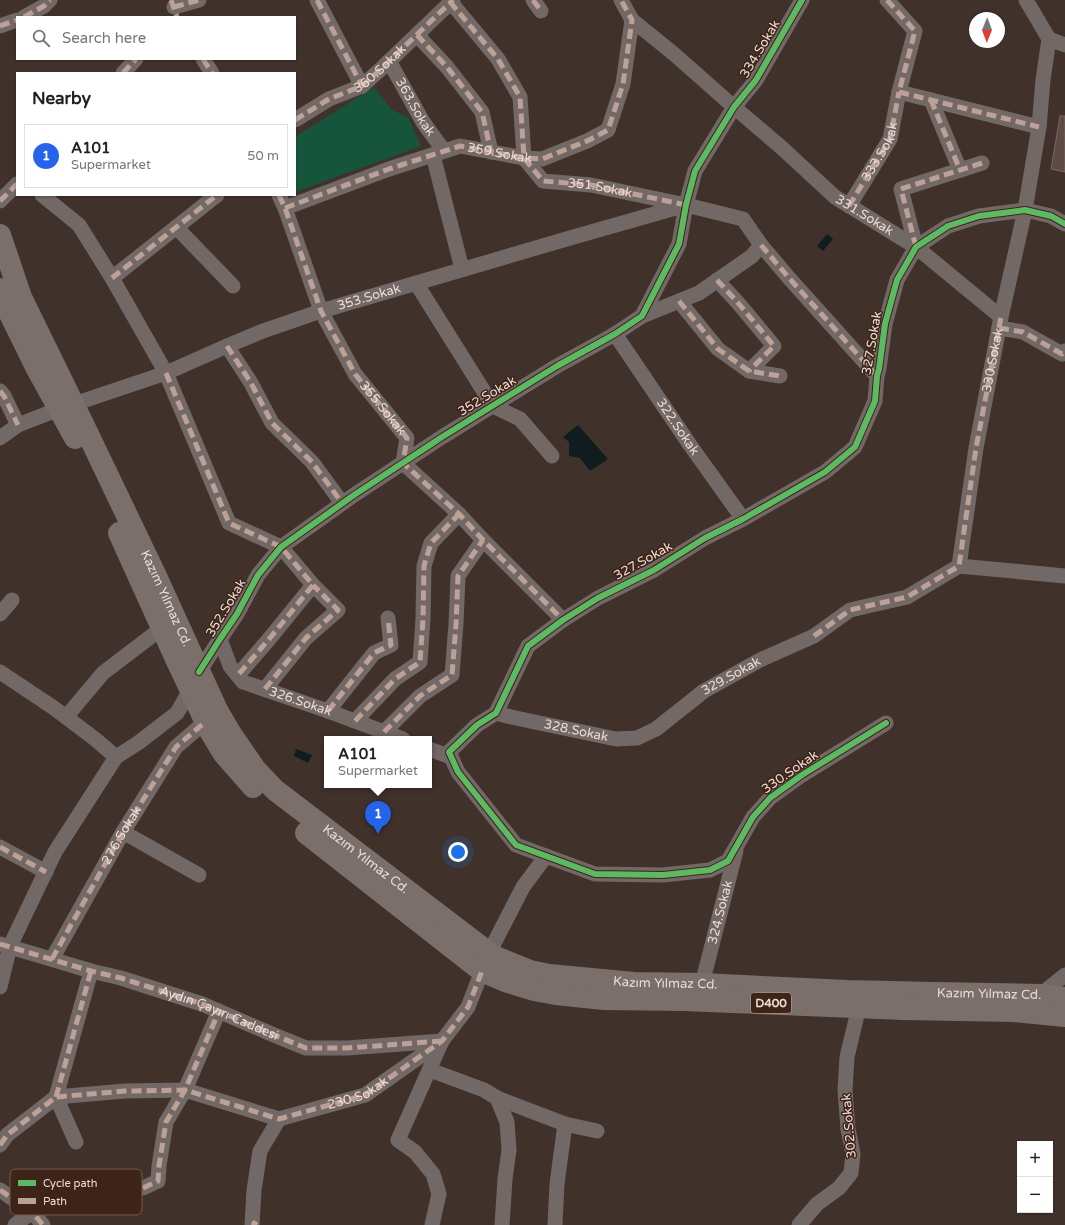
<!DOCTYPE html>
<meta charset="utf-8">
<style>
body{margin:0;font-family:"Varela Round",sans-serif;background:#f6f6f6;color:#222}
.controls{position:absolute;right:12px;bottom:12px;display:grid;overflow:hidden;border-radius:0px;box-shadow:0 1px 3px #0004}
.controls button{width:36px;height:36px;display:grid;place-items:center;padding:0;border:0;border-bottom:1px solid #e0e0e0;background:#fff;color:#222;font:20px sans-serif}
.compass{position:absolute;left:969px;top:12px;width:36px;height:36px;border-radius:50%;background:#fff;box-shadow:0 1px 3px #0004;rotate:181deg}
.you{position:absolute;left:458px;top:852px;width:14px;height:14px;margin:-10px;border:3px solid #fff;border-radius:50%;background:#1a73e8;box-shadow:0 0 0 6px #1a73e833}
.badge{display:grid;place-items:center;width:26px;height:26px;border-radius:50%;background:#2563eb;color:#fff;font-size:13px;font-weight:700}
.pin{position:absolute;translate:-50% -33px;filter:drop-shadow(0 1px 2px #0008)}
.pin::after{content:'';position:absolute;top:21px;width:14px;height:12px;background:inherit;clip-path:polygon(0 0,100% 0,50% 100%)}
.popup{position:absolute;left:324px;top:736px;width:108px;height:52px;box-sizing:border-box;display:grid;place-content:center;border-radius:0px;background:#fff;filter:drop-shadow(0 1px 3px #0005);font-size:13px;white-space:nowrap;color:#767676}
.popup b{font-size:15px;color:#222}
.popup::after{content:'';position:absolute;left:50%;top:100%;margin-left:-8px;border:8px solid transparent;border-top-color:#fff}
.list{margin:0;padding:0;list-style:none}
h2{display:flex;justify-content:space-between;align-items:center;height:52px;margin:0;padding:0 16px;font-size:17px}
h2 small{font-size:13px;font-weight:400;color:#767676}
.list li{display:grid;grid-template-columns:26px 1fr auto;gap:12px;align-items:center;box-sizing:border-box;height:64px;margin:0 8px 8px;padding:0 8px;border:1px solid #e0e0e0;border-radius:0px}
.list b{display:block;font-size:15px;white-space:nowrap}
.list p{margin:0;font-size:13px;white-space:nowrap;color:#767676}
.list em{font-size:13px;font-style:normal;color:#767676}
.icon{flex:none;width:22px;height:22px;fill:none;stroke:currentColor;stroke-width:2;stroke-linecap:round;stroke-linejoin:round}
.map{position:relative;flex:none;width:1065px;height:1225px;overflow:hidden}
.search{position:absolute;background:#fff;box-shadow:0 1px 3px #0004;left:16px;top:16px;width:280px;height:44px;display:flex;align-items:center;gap:10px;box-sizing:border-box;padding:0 14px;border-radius:0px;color:#767676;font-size:15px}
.panel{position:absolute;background:#fff;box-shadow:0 1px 3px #0004;left:16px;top:72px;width:280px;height:124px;border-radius:0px}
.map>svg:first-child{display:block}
.green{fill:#16553b}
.water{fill:#101d1e}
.building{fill:#5f4b44;stroke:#756863}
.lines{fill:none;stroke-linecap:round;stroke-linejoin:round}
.minor{stroke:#726967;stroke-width:15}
.highway{stroke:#7b6f6c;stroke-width:22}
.quiet{stroke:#bda197;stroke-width:5;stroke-dasharray:10 5;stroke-linecap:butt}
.cycleway-casing{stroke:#3e2418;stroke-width:8}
.cycleway{stroke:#5cba63;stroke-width:6}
.labels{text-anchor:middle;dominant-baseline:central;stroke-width:3;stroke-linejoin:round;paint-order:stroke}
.shield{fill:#3e2418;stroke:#b8a49b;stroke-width:1}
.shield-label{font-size:12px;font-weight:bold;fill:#eddbd3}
.street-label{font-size:13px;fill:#eddbd3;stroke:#3e2418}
.key{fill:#3e2418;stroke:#735b50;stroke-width:1}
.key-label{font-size:11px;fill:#eddbd3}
</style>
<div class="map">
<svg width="1065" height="1225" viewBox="0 0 1065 1225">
<rect width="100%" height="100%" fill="#40322b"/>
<polygon class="green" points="374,87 392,110 408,117 421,146 295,192 295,137"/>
<g class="water">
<polygon points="827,234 833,239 823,251 817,246"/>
<polygon points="578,425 608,459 590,471 580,458 569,456 569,442 563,437"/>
<polygon points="296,749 312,755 308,763 294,756"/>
</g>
<polygon class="building" points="1060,116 1065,116 1065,172 1051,169"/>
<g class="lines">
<g class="minor">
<polyline points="317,0 362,86"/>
<polyline points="449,0 498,59 520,97 524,158 543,181 591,185 686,205 743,219 761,245 752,256 699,293 642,316"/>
<polyline points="533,0 541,11"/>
<polyline points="887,0 915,31 899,92 1039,127"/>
<polyline points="174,7 199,0"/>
<polyline points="24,17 44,6 50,0"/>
<path id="s1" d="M632,20l42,34 60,53 48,41 53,49 81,50 85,70"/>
<polyline points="0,26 17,20"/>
<polyline points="417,35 447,67 482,112 491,152"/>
<polyline points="1049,39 1065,45"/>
<polyline points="203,59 212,73"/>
<path id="s2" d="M389,61l34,61 21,29"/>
<polyline points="123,73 136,59"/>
<polyline points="931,100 960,170"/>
<path id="s3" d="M295,120l34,-21 33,-13 20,-18 71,-68"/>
<polyline points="433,155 462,269"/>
<polyline points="42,195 79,225 112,278 166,373 229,523 281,547 313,585 270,638 238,675"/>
<polyline points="279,195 285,208 321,311 355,374 407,438 403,463 459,514 483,540 563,620"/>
<polyline points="0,201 17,184"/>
<path id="s4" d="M849,206l41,-67 9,-47"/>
<path id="s5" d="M285,208l104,-39 71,-23 64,12 18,1 45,-18 21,-11 15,-46 9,-64 -11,-20"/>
<polyline points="176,227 233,286"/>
<polyline points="761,245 789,278 877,376"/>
<polyline points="916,247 901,189 982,163"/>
<polyline points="112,278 217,195"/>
<polyline points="717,280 739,304 774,346 749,371"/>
<polyline points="416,283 493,406 520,419 552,456"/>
<polyline points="679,301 718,349 749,371 780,376"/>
<polyline points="999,328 1023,332 1062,354 1065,351"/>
<path id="s6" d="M615,334l75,111 53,74"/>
<polyline points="227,346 251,383 272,423 312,462 342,503"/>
<polyline points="0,391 4,396 18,425"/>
<path id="s7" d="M0,438l18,-13 41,-16 107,-36 61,-27 36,-15 58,-20 249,-73 116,-33"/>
<polyline points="959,566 1065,576"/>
<polyline points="0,614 12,600"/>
<path id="s8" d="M220,639l10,27 13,16 85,29 75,28"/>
<polyline points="0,672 54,708 95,739 116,757"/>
<polyline points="199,672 220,639 237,614 258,575 281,547 354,495 442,437 557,366 615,334 642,316 679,244 686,205 695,171 734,107 756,80 802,0"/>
<polyline points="265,689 306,638 338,610 313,585"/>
<polyline points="328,711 374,653 391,645 388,618"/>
<path id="s9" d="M496,713l15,4 105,22 21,-1 19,-9 48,-38 56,-31 54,-24 36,-26 57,-13 52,-31 17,-118 25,-131 24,-107 14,-83 4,-47 6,-41 -23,-39"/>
<polyline points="66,717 103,673 162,628"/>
<polyline points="355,721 395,679 420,662 423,619 424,566 431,543 459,514"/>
<polyline points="886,723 802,775 770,798 753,817 728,861 710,870 663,875 595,874 516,845 458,772 449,752 477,725 496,713 528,646 563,620 598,598 654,570 705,538 743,519 825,472 855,447 875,401 877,376 879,369 885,324 897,280 916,247 948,226 979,216 1025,210 1051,216 1065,224"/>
<polyline points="384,732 420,696 452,675 456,624 458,576 483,540"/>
<polyline points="429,749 451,757"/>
<polyline points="123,832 199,875"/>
<polyline points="0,847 46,872"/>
<polyline points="0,944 91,971 121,978 202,1004 274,1035 306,1048 347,1048 442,1041 398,1140 415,1152 433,1174 439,1194 432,1225"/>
<polyline points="489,953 523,887 546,856"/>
<polyline points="52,959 123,832 176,747 205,722"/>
<path id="s10" d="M702,984l34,-133"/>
<polyline points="0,987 10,946 55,852 116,757 138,743 177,713 190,690"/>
<polyline points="1040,995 1065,975"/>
<polyline points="430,1070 484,1090 497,1098 507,1122 509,1150 505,1179 502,1225"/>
<polyline points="497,1098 565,1124 597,1131"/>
<polyline points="76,1142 56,1097 91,971"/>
<polyline points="0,1145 7,1135 56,1097 125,1091 185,1090 219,1011"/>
<path id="s11" d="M143,1188l15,-7 1,-15 7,-44 19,-32 94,29 86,-24 77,-54 26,-34 14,-36"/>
<polyline points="0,1190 32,1212 43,1225"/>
<polyline points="15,1225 32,1212"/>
<polyline points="252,1225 254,1190 260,1151 279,1119"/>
<polyline points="555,1225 557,1184 565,1124"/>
<polyline points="799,1225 817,1204 839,1188 851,1173 853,1154 848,1129 845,1090 847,1057 859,1007"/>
</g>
<g class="highway">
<path id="s12" d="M0,235l21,62 66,135 68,142 62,136 14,24 24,35 20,21 218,166 37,15 19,4 85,8 68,1 145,7 87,2 106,2 25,3"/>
<polyline points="0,289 5,304 36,367 75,438"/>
<polyline points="119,533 176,659 210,731 224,754 253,787"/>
<polyline points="306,833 482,971 508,982 534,990 556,994 604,999 684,1000 903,1009 1013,1011 1065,1016"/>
</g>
<g class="quiet">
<polyline points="171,0 177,17"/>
<polyline points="317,0 362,86"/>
<polyline points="533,0 541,11"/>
<polyline points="887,0 915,31 899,92 1039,127"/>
<path id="s13" d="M450,2l48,57 22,38 4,61 19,23 48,4 95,20"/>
<polyline points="174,7 199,0"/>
<polyline points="24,17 44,6 50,0"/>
<polyline points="0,26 17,20"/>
<polyline points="417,35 447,67 482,112 491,152"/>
<polyline points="203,59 212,73"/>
<polyline points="123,73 136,59"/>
<polyline points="931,100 960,170"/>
<polyline points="295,120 329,99 362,86 382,68 453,0"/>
<path id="s14" d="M279,195l6,13 36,103 34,63 52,64 -4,25 56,51 24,26 80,80"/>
<polyline points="0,201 17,184"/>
<polyline points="849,206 890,139 899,92"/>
<polyline points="285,208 389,169 460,146 524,158 542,159 587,141 608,130 623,84 632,20 621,0"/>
<polyline points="761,245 789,278 877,376"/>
<polyline points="916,247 901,189 982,163"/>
<polyline points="112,278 217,195"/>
<polyline points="717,280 739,304 774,346 749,371"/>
<polyline points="679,301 718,349 749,371 780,376"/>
<polyline points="999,328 1023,332 1062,354 1065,351"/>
<polyline points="227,346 251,383 272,423 312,462 342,503"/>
<polyline points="166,373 229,523 281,547 313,585 270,638 238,675"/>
<polyline points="0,391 4,396 18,425"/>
<polyline points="814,636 850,610 907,597 959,566 976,448 1001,317"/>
<polyline points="265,689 306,638 338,610 313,585"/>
<polyline points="328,711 374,653 391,645 388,618"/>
<polyline points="355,721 395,679 420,662 423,619 424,566 431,543 459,514"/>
<polyline points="384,732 420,696 452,675 456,624 458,576 483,540"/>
<polyline points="0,847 46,872"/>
<path id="s15" d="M0,944l91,27 30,7 81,26 72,31 32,13h41l95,-7"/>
<path id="s16" d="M52,959l71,-127 53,-85 29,-25"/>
<polyline points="56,1097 91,971"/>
<polyline points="0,1145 7,1135 56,1097 125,1091 185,1090 219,1011"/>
<polyline points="143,1188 158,1181 159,1166 166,1122 185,1090 279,1119 365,1095 442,1041 468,1007 482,971"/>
<polyline points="0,1190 32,1212 43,1225"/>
<polyline points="252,1222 257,1225"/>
</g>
<defs>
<g id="cycleway">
<polyline points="199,672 220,639 237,614 258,575 281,547 354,495 442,437 557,366 615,334 642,316 679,244 686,205 695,171 734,107 756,80 802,0"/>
<polyline points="886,723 802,775 770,798 753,817 728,861 710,870 663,875 595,874 516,845 458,772 449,752 477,725 496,713 528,646 563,620 598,598 654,570 705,538 743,519 825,472 855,447 875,401 877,376 879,369 885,324 897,280 916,247 948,226 979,216 1025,210 1051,216 1065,224"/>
</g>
</defs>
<use href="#cycleway" class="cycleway-casing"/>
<use href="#cycleway" class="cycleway"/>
</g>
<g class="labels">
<rect class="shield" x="751" y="993" width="40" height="20" rx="3"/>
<g class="shield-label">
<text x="771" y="1003">D400</text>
</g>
<g class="street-label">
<text transform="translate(760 49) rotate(-59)">334.Sokak</text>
<text stroke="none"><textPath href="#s3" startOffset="100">360.Sokak</textPath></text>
<text stroke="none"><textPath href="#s2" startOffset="53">363.Sokak</textPath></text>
<text stroke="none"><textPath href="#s4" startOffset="63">333.Sokak</textPath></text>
<text stroke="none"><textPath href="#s5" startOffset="226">359.Sokak</textPath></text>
<text stroke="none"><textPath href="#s13" startOffset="267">351.Sokak</textPath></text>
<text stroke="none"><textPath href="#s1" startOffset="304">331.Sokak</textPath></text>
<text stroke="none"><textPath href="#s7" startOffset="396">353.Sokak</textPath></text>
<text transform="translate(872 343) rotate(-80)">327.Sokak</text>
<text stroke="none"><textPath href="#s9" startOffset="721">330.Sokak</textPath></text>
<text transform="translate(487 396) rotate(-31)">352.Sokak</text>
<text stroke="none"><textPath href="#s14" startOffset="239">355.Sokak</textPath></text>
<text stroke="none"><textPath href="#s6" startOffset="112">322.Sokak</textPath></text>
<text transform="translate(643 561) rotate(-29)">327.Sokak</text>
<text stroke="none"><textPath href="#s12" startOffset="400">Kazım Yılmaz Cd.</textPath></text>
<text transform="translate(226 608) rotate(-59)">352.Sokak</text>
<text stroke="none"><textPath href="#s9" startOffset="257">329.Sokak</textPath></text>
<text stroke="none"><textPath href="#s8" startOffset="110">326.Sokak</textPath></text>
<text stroke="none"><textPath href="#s9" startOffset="82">328.Sokak</textPath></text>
<text transform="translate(790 772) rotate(-35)">330.Sokak</text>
<text stroke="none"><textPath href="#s16" startOffset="142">276.Sokak</textPath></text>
<text stroke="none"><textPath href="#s12" startOffset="736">Kazım Yılmaz Cd.</textPath></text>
<text stroke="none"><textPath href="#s10" startOffset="74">324.Sokak</textPath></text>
<text stroke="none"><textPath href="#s12" startOffset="1072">Kazım Yılmaz Cd.</textPath></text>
<text stroke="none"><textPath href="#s12" startOffset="1396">Kazım Yılmaz Cd.</textPath></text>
<text stroke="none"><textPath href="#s15" startOffset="230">Aydın Çayırı Caddesi</textPath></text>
<text stroke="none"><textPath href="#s11" startOffset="295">230.Sokak</textPath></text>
<text transform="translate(849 1126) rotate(-95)">302.Sokak</text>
</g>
</g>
<rect x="10" y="1169" width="132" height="46" rx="6" class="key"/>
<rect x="18" y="1180" width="18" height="6" fill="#5cba63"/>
<rect x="18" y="1198" width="18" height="6" fill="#bda197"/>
<g class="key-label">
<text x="43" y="1187">Cycle path</text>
<text x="43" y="1205">Path</text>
</g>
</svg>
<div class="controls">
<button>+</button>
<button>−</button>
</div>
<svg class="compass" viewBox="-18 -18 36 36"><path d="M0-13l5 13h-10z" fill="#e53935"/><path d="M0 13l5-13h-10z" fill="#767676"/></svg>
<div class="you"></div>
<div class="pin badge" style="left:378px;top:834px">1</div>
<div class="popup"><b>A101</b>Supermarket</div>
<div class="search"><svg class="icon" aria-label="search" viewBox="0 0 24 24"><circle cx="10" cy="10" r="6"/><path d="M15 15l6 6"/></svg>Search here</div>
<section class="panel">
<h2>Nearby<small></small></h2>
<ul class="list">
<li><span class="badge">1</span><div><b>A101</b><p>Supermarket</p></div><em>50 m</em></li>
</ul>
</section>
</div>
